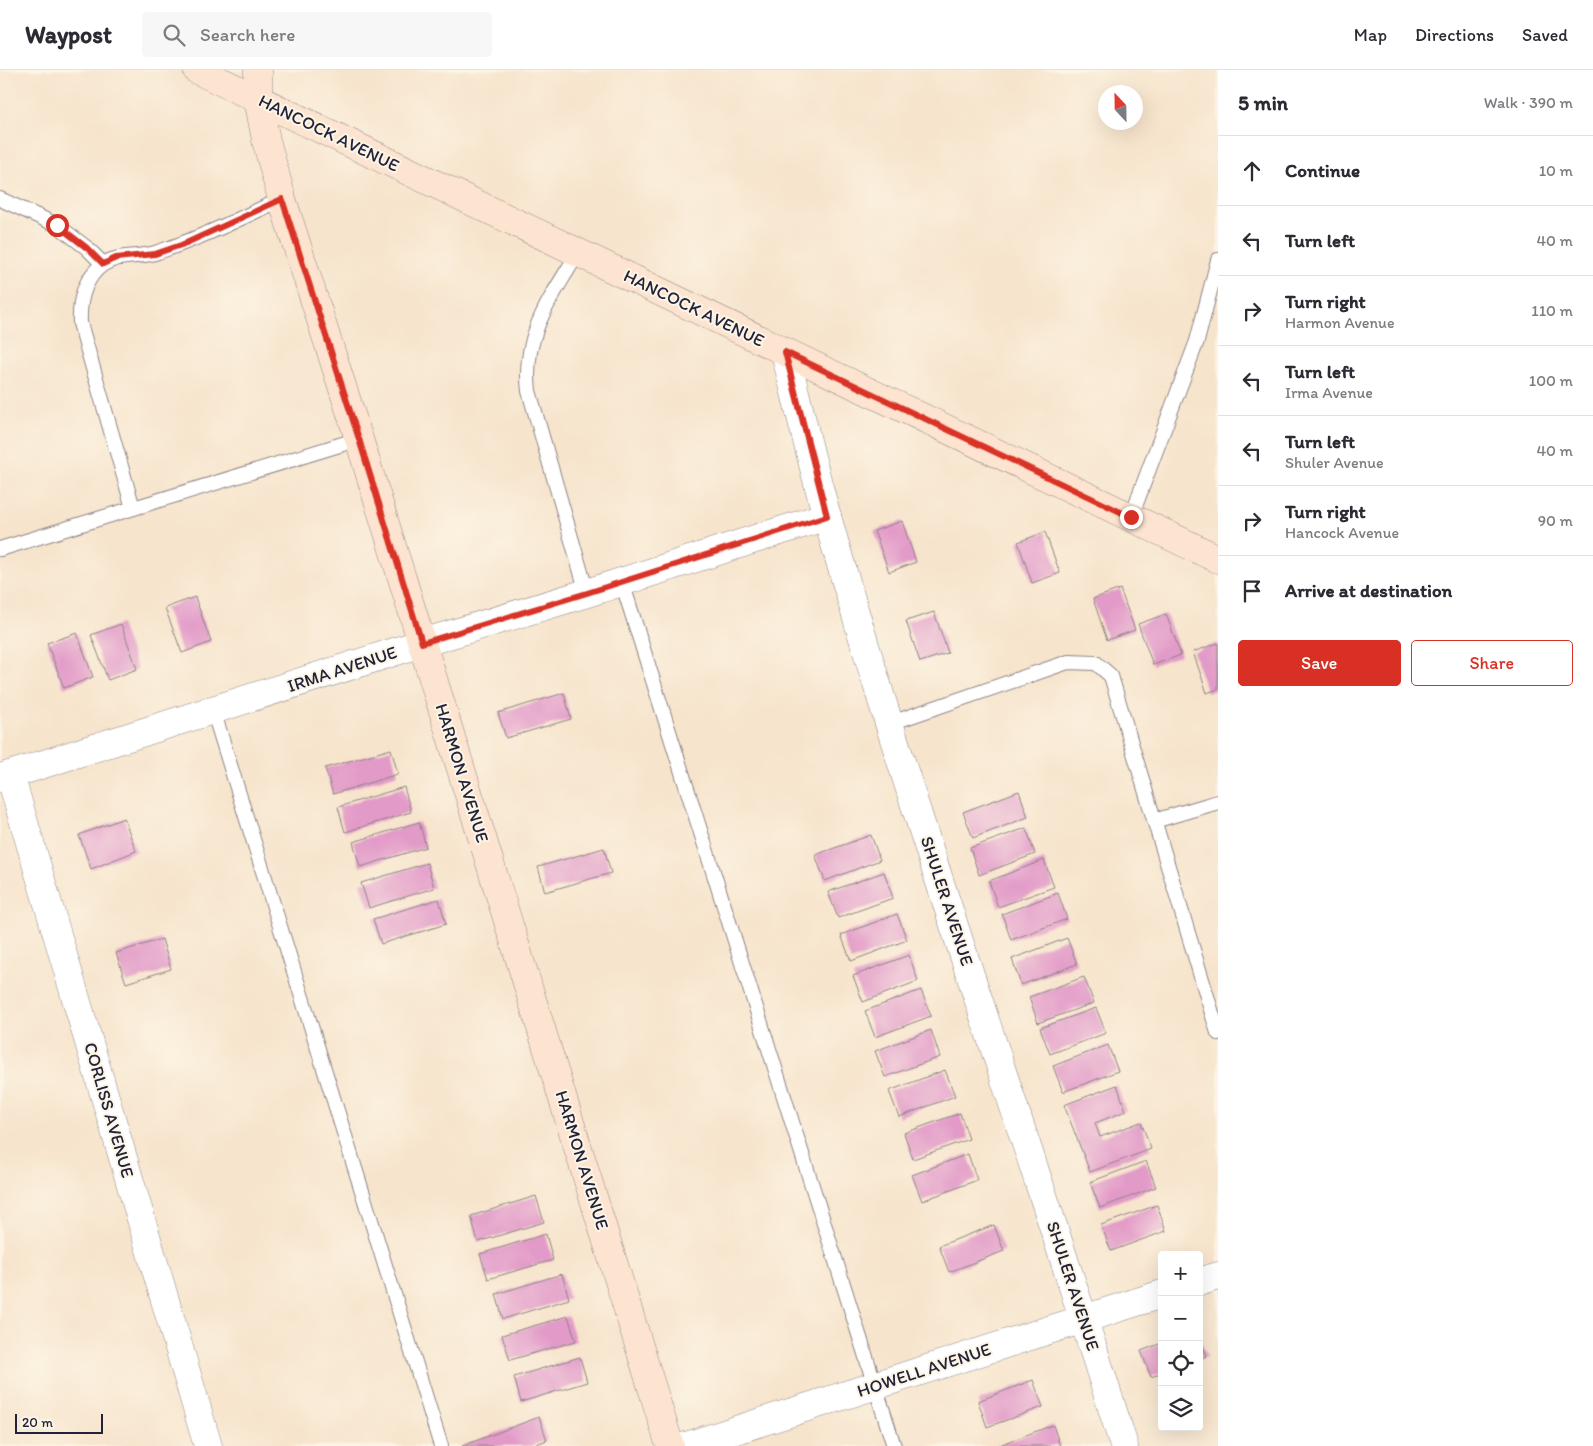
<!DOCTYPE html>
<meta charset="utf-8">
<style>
body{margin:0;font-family:Itim,sans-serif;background:#f7f7f7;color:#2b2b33}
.controls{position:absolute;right:15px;bottom:15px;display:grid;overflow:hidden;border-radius:5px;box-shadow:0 5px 20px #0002}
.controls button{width:45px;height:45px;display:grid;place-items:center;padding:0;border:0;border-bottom:1px solid #e1e1e2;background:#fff;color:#2b2b33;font:25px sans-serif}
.compass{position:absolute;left:1098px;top:15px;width:45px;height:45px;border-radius:50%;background:#fff;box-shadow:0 5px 20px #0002;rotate:338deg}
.scale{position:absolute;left:15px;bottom:12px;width:88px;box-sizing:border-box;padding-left:5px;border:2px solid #22223b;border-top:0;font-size:14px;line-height:18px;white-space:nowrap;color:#22223b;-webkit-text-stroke:4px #fcf5e5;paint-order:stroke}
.stop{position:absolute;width:15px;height:15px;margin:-11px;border:4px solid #d93025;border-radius:50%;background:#fff}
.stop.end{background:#d93025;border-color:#fff;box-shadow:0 1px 5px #0008}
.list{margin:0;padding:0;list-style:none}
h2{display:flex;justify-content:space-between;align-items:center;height:65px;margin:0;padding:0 20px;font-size:21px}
h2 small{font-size:16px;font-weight:400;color:#7c7c81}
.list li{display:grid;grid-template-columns:32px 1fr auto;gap:15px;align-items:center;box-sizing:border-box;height:70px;padding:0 20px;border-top:1px solid #e1e1e2}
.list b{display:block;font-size:19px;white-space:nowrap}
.list p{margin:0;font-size:16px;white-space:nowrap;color:#7c7c81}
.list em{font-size:16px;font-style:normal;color:#7c7c81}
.actions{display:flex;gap:10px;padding:15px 20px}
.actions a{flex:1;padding:11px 0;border:1px solid #d93025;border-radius:5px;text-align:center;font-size:18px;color:#d93025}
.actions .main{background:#d93025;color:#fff}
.icon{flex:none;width:28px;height:28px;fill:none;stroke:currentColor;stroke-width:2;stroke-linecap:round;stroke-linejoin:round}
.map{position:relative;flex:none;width:1218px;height:1376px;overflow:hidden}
header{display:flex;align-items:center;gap:30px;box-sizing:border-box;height:70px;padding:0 25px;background:#fff;border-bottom:1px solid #e1e1e2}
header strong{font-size:24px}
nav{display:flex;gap:28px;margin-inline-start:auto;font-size:18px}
.search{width:350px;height:45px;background:#f7f7f7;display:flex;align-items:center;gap:12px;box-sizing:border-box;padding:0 18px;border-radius:5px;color:#7c7c81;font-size:19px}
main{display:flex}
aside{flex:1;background:#fff}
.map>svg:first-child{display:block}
.building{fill:#e29ac8}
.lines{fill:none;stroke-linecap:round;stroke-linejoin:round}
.lane-casing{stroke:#8c8384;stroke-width:16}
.street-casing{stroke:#8c8384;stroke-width:29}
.secondary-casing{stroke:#8c8384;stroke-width:29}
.lane{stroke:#fff;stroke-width:14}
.street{stroke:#fff;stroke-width:28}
.secondary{stroke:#fde4d0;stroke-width:28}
.route{stroke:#d93025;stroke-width:6}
.labels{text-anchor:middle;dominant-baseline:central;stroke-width:4;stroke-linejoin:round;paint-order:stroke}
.street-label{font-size:18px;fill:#22223b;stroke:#fcf5e5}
</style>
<header>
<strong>Waypost</strong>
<div class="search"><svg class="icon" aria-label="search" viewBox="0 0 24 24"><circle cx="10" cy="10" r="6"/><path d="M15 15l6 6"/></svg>Search here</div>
<nav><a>Map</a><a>Directions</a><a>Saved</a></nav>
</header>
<main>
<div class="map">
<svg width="1218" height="1376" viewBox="0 0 1218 1376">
<rect width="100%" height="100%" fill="#fcf5e5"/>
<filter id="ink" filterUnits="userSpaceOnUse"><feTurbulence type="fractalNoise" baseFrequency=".02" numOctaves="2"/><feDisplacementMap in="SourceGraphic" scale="10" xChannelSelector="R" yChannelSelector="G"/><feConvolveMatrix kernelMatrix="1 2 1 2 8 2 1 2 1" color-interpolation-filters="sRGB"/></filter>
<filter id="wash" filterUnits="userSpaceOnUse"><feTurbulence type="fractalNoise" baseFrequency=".0096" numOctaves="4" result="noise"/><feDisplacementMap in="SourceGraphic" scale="20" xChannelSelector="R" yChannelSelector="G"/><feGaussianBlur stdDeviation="1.12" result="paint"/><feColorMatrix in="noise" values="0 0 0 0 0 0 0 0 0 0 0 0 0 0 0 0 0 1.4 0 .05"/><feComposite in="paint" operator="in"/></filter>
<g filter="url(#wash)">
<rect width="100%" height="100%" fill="#f7e4cc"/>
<g id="blocks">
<g class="building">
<polygon points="902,451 916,492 889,502 874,461"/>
<polygon points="1045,462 1060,503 1032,513 1018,472"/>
<polygon points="1120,519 1135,560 1107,570 1093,529"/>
<polygon points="195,527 211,572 182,583 165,538"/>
<polygon points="934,542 948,583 920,592 906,551"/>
<polygon points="1166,544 1181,585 1153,595 1138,554"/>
<polygon points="121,554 137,599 108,610 91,565"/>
<polygon points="77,563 93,607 64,618 47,573"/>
<polygon points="1218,573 1218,619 1207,623 1193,582"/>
<polygon points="564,623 571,649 506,668 498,643"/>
<polygon points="391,679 398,704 333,724 325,698"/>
<polygon points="404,717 411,742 345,762 338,737"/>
<polygon points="1019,721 1028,747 973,768 963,742"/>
<polygon points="124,748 136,781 91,799 79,765"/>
<polygon points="419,752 426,777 360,797 353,772"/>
<polygon points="1026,758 1035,784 979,805 970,778"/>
<polygon points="871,765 880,790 825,811 815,785"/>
<polygon points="604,778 611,803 545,822 538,797"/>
<polygon points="1044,790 1054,817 998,837 989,811"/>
<polygon points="427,793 434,818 369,838 361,813"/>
<polygon points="884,802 893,828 838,848 828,822"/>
<polygon points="1058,823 1067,849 1011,870 1002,844"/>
<polygon points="439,829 446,854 381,874 373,849"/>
<polygon points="897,844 907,870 851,891 841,865"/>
<polygon points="1067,868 1077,894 1021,915 1012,889"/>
<polygon points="162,869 171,899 126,913 116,883"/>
<polygon points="909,885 918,911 863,932 853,906"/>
<polygon points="1084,907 1094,933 1038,953 1029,927"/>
<polygon points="921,920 931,946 875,967 865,941"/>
<polygon points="1096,938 1106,963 1050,984 1040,958"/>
<polygon points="931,960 940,987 885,1007 875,981"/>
<polygon points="1108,975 1118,1001 1063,1022 1053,996"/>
<polygon points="945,1000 955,1026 899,1047 889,1021"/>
<polygon points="1117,1015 1126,1041 1095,1053 1100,1067 1141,1052 1151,1079 1090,1102 1064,1035"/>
<polygon points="960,1043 969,1069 913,1089 904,1063"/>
<polygon points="968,1084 977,1110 922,1131 912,1105"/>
<polygon points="1146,1091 1156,1117 1100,1138 1090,1112"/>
<polygon points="536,1126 544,1152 478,1172 471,1146"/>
<polygon points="1157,1135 1166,1161 1111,1181 1101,1155"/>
<polygon points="994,1155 1004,1181 949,1202 939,1176"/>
<polygon points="546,1164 553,1190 488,1209 480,1184"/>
<polygon points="562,1204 569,1229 503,1249 496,1224"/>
<polygon points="568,1246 576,1271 510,1290 502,1265"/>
<polygon points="1199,1267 1207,1286 1199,1289"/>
<polygon points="1162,1273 1162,1303 1151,1307 1141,1281"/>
<polygon points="580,1287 587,1312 521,1332 514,1307"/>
<polygon points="1033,1310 1043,1337 987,1357 978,1331"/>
<polygon points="539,1347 547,1370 531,1376 462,1376"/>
<polygon points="1053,1355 1060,1376 997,1376"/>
</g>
</g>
</g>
<g filter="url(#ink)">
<use href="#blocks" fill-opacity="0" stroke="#8c8384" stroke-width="1"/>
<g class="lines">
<defs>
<g id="lane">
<polyline points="0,129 57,155 87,178 103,194"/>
<path d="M578,183c-27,45 -56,82 -49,138l58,202"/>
<path d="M133,438l-53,-185c-1,-22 4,-44 22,-58 16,-12 38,-6 56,-13 43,-14 83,-34 124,-53"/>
<polyline points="1131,447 1197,271 1218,190"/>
<polyline points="0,479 359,369"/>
<polyline points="622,512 894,1376"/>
<polyline points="213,640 441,1376"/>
<polyline points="888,654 1068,592 1096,593 1111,606 1218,963"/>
<polyline points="1154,751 1218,732"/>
</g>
<g id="street">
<path d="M785,282c14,56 27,112 43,168 89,311 199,616 296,926"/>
<polyline points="10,705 208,1376"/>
<polyline points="0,708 422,573 587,523 827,446"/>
<polyline points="1199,1212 1218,1206"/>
<polyline points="686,1376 1162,1224"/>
</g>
<g id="secondary">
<polyline points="197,0 1218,489"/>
<polyline points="258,0 258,29 266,70 282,129 359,369 670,1376"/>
</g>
</defs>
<use href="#lane" class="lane-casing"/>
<use href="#street" class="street-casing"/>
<use href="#secondary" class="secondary-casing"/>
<use href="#lane" class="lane"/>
<use href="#street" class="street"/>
<use href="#secondary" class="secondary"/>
</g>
</g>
<g class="lines" filter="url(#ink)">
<polyline class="route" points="57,155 87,178 103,194 116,188 155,184 184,174 282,129 359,369 422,573 587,523 827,446 785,282 1131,447"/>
</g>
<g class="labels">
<g class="street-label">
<text transform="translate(329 63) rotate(26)">HANCOCK AVENUE</text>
<text transform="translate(694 238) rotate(26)">HANCOCK AVENUE</text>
<text transform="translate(342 599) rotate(-18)">IRMA AVENUE</text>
<text transform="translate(462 703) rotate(73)">HARMON AVENUE</text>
<text transform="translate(947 831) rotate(72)">SHULER AVENUE</text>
<text transform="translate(109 1040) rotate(74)">CORLISS AVENUE</text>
<text transform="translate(582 1090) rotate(73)">HARMON AVENUE</text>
<text transform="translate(1073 1216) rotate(72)">SHULER AVENUE</text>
<text transform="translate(924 1300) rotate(-18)">HOWELL AVENUE</text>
</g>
</g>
</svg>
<div class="controls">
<button>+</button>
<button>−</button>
<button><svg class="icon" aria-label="locate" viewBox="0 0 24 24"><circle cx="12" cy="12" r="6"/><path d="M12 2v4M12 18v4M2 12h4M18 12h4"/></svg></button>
<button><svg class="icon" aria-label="layers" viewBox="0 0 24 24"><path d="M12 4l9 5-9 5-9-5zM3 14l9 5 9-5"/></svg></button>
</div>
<svg class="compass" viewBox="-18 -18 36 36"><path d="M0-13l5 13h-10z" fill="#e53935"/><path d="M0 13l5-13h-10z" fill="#7c7c81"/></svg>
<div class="scale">20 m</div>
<div class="stop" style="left:57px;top:155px"></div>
<div class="stop end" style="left:1131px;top:447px"></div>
</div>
<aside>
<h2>5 min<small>Walk · 390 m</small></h2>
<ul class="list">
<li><svg class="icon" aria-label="ahead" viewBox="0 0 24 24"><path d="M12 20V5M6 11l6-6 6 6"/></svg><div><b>Continue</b></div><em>10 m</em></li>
<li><svg class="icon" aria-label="left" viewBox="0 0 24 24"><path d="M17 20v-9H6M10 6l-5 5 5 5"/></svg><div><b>Turn left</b></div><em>40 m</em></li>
<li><svg class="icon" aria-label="right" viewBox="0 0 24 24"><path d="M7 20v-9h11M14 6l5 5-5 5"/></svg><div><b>Turn right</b><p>Harmon Avenue</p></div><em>110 m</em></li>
<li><svg class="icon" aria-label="left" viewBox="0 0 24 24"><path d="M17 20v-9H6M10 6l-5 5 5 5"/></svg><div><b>Turn left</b><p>Irma Avenue</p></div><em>100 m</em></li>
<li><svg class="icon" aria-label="left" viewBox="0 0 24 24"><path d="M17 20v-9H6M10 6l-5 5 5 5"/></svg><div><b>Turn left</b><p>Shuler Avenue</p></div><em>40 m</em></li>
<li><svg class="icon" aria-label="right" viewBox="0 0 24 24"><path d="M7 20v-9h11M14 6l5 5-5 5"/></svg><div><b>Turn right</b><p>Hancock Avenue</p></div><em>90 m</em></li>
<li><svg class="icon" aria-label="arrive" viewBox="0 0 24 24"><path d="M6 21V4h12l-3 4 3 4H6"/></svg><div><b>Arrive at destination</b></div></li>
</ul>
<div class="actions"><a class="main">Save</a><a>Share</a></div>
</aside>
</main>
